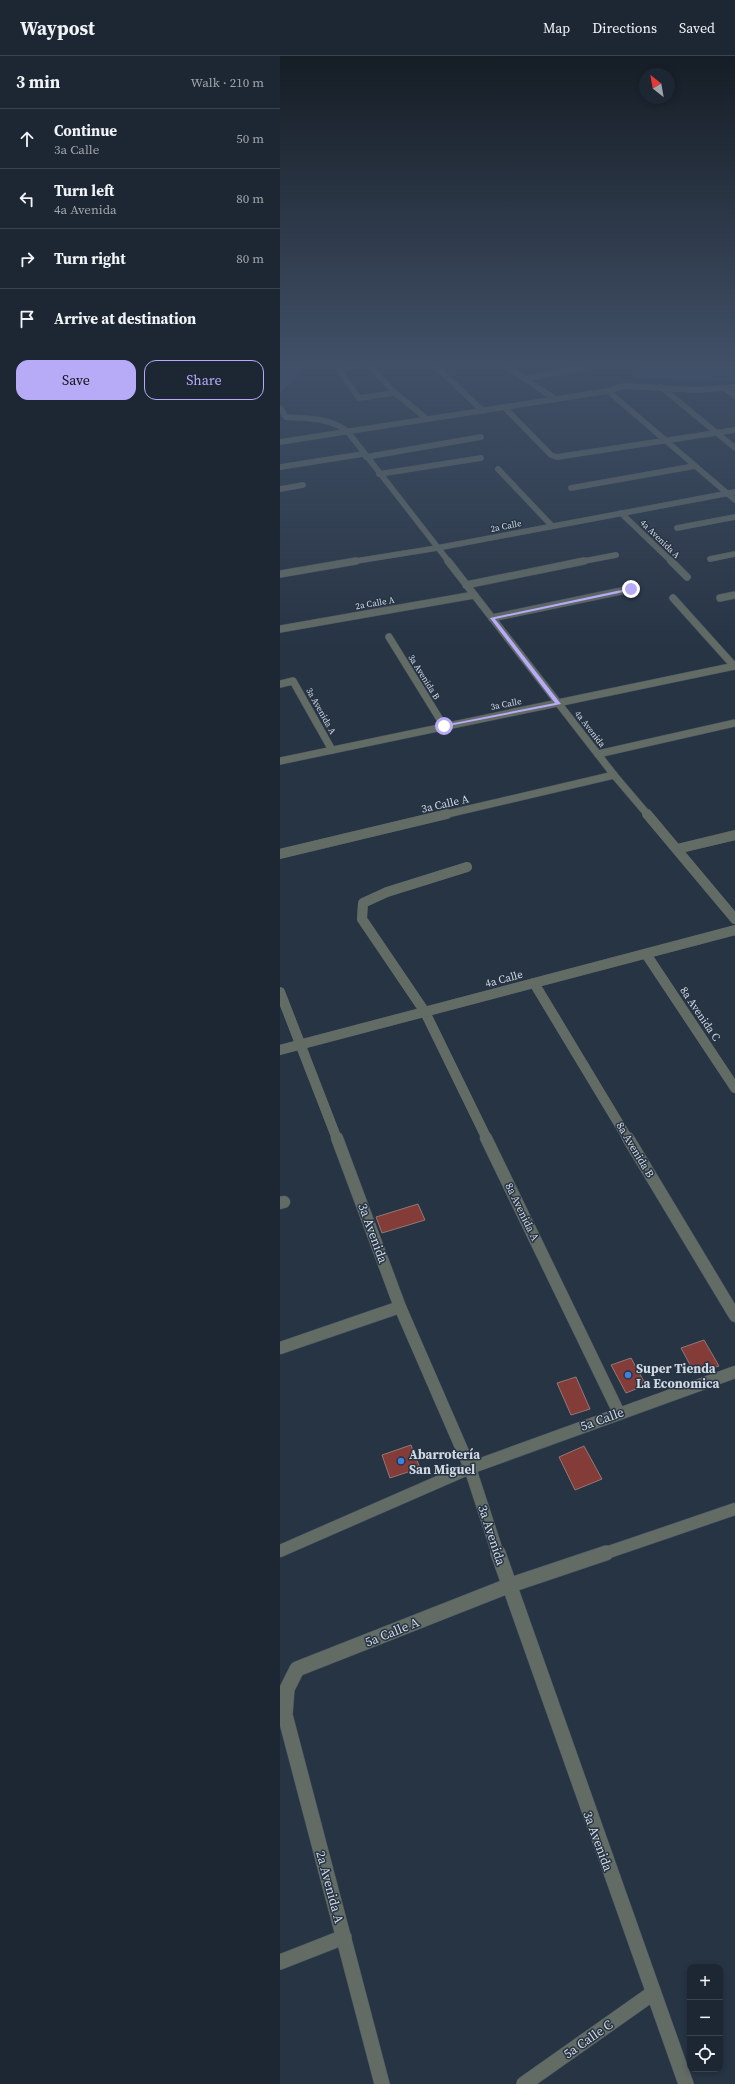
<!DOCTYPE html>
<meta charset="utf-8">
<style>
body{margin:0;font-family:"Source Serif 4",serif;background:#252f3b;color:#f1f3f6}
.controls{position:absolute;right:12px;bottom:12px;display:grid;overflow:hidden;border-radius:8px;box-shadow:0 2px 6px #0003}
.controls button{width:36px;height:36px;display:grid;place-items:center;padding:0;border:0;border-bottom:1px solid #3b444e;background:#1d2733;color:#f1f3f6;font:20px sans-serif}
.compass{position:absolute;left:359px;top:12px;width:36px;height:36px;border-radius:50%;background:#1d2733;box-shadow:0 2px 6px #0003;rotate:329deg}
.stop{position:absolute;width:12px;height:12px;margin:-9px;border:3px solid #b7abf8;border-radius:50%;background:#fff}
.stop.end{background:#b7abf8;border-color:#fff;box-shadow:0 1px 4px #0008}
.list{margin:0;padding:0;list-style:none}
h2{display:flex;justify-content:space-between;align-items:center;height:52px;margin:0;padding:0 16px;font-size:17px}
h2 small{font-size:13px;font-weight:400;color:#a0a5ac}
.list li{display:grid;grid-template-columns:26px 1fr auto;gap:12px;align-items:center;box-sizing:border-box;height:60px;padding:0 16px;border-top:1px solid #3b444e}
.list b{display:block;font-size:15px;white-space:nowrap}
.list p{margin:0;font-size:13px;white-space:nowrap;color:#a0a5ac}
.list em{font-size:13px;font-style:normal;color:#a0a5ac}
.actions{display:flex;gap:8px;padding:12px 16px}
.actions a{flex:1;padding:9px 0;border:1px solid #b7abf8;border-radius:12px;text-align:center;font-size:14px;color:#b7abf8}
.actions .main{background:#b7abf8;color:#111}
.icon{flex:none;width:22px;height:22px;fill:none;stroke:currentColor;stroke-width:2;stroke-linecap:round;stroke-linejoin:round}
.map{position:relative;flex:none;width:455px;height:2028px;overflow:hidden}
header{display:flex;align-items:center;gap:24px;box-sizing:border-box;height:56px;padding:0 20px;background:#1d2733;border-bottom:1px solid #3b444e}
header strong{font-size:19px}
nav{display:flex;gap:22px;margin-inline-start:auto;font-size:14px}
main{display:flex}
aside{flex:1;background:#1d2733}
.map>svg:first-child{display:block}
.green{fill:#265181}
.building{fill:#843c39;stroke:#927875}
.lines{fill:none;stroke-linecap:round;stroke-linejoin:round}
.service-far2-casing{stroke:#465261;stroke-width:6}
.service-far1-casing{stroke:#465261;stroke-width:8}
.service-casing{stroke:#465261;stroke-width:10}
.minor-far4-casing{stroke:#465261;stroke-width:6}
.minor-far3-casing{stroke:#465261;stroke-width:8}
.minor-far2-casing{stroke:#465261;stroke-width:10}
.minor-far1-casing{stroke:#465261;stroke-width:13}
.minor-casing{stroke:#465261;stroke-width:16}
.service-far2{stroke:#626b64;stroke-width:5.5}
.service-far1{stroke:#626b64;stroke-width:7}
.service{stroke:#626b64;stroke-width:10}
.minor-far4{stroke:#626b64;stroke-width:5.5}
.minor-far3{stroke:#626b64;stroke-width:7}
.minor-far2{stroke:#626b64;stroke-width:10}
.minor-far1{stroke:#626b64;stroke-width:12}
.minor{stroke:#626b64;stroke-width:15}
.route{fill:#b7abf8}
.shop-dot{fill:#3f7fe0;stroke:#273444;stroke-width:1.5}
.labels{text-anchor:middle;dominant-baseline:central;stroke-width:3;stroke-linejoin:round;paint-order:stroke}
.far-street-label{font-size:9px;fill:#d1d9e3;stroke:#273444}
.street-label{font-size:11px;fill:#d1d9e3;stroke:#273444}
.near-street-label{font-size:13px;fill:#d1d9e3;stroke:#273444}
.near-poi-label{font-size:13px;font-weight:bold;fill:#d1d9e3;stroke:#273444;text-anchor:start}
</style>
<header>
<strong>Waypost</strong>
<nav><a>Map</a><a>Directions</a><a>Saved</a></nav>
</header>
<main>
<aside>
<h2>3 min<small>Walk · 210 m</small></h2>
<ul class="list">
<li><svg class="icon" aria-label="ahead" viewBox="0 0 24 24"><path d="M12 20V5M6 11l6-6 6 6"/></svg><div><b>Continue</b><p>3a Calle</p></div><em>50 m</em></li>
<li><svg class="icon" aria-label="left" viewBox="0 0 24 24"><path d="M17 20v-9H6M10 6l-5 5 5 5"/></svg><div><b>Turn left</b><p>4a Avenida</p></div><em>80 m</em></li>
<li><svg class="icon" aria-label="right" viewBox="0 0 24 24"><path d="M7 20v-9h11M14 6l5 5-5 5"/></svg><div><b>Turn right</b></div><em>80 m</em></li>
<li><svg class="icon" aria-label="arrive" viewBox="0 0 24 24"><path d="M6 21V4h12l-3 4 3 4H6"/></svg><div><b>Arrive at destination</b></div></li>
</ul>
<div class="actions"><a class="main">Save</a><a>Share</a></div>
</aside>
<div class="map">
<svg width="455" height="2028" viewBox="0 0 455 2028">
<rect width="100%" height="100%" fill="#273444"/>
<g class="green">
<polygon points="0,308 30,308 0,337"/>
<polygon points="360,308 455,308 455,325 357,322 351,316"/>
</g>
<g class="building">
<polygon points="138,1148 145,1164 102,1177 96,1161"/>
<polygon points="424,1284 439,1310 415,1318 401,1292"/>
<polygon points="351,1302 366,1329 346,1337 331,1309"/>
<polygon points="296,1321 310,1353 291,1359 277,1327"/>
<polygon points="131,1389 140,1412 110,1422 102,1399"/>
<polygon points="304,1390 322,1423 295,1434 279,1401"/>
</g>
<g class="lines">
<defs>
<g id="service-far2">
<path d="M0,352l6,9c22,2 44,0 62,15"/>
<polyline points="86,401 201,381"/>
<polyline points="0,411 83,398"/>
</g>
<polyline id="service-far1" points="212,562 351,533"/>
<polyline id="service" points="145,956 82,863 83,847 107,836 187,811"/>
<g id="minor-far4">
<polyline points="76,308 60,315 79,342 115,337"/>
<polyline points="88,308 115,337 147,363"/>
<polyline points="153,308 203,355"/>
<polyline points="223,308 275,343"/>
<polyline points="245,323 305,311 304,308"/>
<polyline points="381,331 455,392"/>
<polyline points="445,332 455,340"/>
<polyline points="328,335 455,444"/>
<polyline points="224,351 271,399 277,401 455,374"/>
<polyline points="68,376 169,506"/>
<polyline points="0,386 328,335 343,330 417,334 455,331"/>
<polyline points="218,413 272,470"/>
<polyline points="99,418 201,402"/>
<polyline points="291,432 415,410"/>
<polyline points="0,433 23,429"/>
<polyline points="341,457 392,506"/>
<polyline points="397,472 455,461"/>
<polyline points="430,503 455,498"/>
<polyline points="70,506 157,492 455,436"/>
<polyline points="299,506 336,499"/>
</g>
<g id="minor-far3">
<polyline points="168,505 334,719 368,759"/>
<polyline points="391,505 407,521"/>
<polyline points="0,518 76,505"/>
<polyline points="186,529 304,505"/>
<polyline points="393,542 454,610"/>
<polyline points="440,542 455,539"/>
<polyline points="0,573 194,539"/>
<polyline points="109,581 164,670"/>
<polyline points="0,628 13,625 52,694"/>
<polyline points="318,698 455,667"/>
<polyline points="0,705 455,610"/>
<polyline points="163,759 334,719"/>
</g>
<g id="minor-far2">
<polyline points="367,758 455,863"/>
<polyline points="397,793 455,779"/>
<polyline points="0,798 167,758"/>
<polyline points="366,898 455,1032"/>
<polyline points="254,927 348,1083"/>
<polyline points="0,936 57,1083"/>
<polyline points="145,956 207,1083"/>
<polyline points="0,994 455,874"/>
</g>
<g id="minor-far1">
<polyline points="57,1082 120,1251 190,1412 218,1498"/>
<polyline points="206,1082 339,1357"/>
<polyline points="348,1082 455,1260"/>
<polyline points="0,1147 4,1146"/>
<polyline points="0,1292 120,1251"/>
<polyline points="0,1495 190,1412 455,1316"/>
<polyline points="323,1498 455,1453"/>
</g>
<g id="minor">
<polyline points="218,1497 406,2028"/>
<polyline points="0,1906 64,1881"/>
<polyline points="102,2028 5,1659 7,1633 17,1613 228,1530 326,1497"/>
<polyline points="244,2028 373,1937"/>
</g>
</defs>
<use href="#service-far2" class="service-far2-casing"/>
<use href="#service-far1" class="service-far1-casing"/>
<use href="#service" class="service-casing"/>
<use href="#minor-far4" class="minor-far4-casing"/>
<use href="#minor-far3" class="minor-far3-casing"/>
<use href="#minor-far2" class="minor-far2-casing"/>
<use href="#minor-far1" class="minor-far1-casing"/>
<use href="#minor" class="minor-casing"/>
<use href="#service-far2" class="service-far2"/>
<use href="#service-far1" class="service-far1"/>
<use href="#service" class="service"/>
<use href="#minor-far4" class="minor-far4"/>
<use href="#minor-far3" class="minor-far3"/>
<use href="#minor-far2" class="minor-far2"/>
<use href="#minor-far1" class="minor-far1"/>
<use href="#minor" class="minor"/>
</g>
<linearGradient id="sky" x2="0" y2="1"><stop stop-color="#151d25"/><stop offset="0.52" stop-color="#415067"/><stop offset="1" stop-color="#415067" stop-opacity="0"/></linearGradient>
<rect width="455" height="592" fill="url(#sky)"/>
<polygon class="route" points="351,532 353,534 215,563 281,648 163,671 164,669 275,647 210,562"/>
<g class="shop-dot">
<circle cx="348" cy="1319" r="4"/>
<circle cx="121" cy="1405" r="4"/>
</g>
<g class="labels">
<g class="far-street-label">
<text transform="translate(226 470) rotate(-11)">2a Calle</text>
<text transform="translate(380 483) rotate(44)">4a Avenida A</text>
<text transform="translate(95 547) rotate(-10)">2a Calle A</text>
<text transform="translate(144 621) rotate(58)">3a Avenida B</text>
<text transform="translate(226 648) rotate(-11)">3a Calle</text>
<text transform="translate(41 655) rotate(61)">3a Avenida A</text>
<text transform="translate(310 673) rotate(52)">4a Avenida</text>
</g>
<g class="street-label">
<text transform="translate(165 748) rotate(-13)">3a Calle A</text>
<text transform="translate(224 923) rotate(-15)">4a Calle</text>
<text transform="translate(420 958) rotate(56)">8a Avenida C</text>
<text transform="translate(355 1094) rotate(59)">8a Avenida B</text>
<text transform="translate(242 1156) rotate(64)">8a Avenida A</text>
</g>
<g class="near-street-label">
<text transform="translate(93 1177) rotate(70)">3a Avenida</text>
<text transform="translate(322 1363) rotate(-20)">5a Calle</text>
<text transform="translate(212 1479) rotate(72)">3a Avenida</text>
<text transform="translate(112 1576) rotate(-22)">5a Calle A</text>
<text transform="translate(318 1785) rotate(70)">3a Avenida</text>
<text transform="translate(50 1831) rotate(75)">2a Avenida A</text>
<text transform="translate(308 1983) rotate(-35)">5a Calle C</text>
</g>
<g class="near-poi-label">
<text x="356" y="1312">Super Tienda<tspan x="356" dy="15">La Economica</tspan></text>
<text x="129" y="1398">Abarrotería<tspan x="129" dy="15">San Miguel</tspan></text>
</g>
</g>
</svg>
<div class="controls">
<button>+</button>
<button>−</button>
<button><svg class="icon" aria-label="locate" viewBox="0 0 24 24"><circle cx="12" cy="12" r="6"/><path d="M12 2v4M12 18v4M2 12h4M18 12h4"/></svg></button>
</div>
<svg class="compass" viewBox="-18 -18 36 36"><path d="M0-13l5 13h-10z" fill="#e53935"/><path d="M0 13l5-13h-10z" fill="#a0a5ac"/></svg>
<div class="stop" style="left:164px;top:670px"></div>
<div class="stop end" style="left:351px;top:533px"></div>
</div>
</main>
